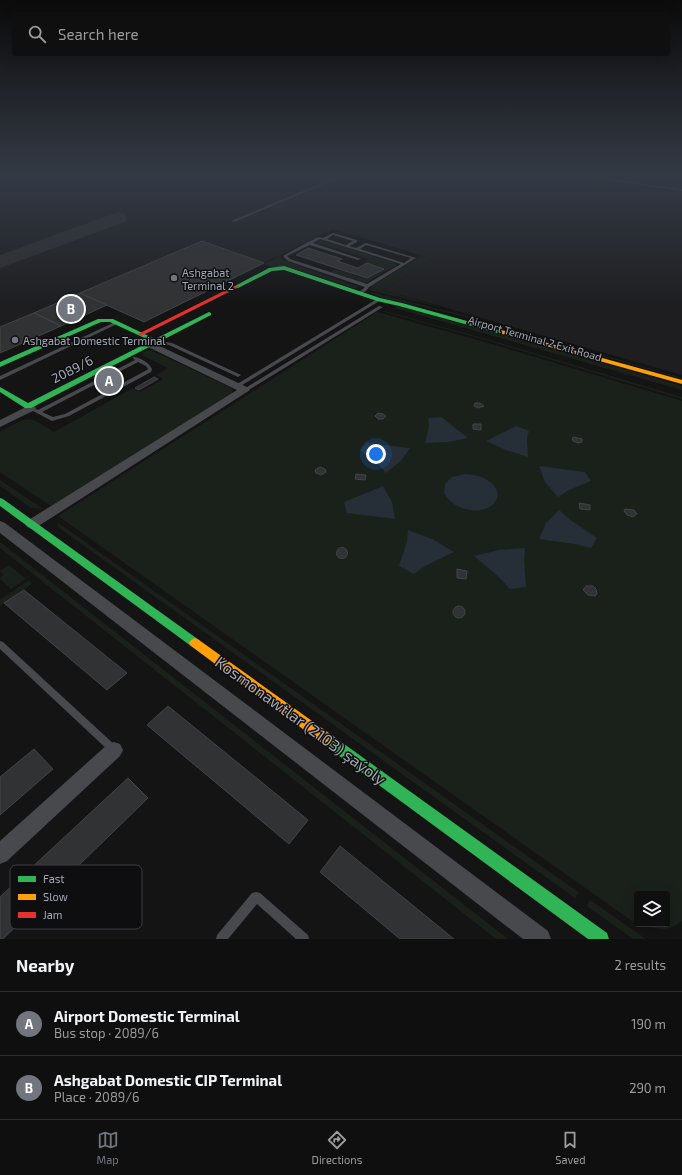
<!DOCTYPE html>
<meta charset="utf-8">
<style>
body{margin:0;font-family:"Exo 2",sans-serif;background:#1d1d1d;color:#f1f3f6}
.controls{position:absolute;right:12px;bottom:12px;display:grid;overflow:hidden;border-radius:4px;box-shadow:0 4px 16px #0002}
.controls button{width:36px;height:36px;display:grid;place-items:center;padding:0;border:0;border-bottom:1px solid #2f2f2f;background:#0f0f0f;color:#f1f3f6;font:20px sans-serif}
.you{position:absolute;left:376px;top:454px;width:14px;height:14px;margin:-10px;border:3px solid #fff;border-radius:50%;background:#1a73e8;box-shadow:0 0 0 6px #1a73e833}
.badge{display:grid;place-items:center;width:26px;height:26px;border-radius:50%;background:#71757d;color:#fff;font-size:13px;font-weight:700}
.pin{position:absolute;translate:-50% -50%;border:2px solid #fff;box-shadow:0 1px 4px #0006}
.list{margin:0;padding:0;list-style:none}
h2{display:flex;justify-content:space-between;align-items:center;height:52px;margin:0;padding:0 16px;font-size:17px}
h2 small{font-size:13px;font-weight:400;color:#9b9c9e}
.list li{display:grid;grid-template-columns:26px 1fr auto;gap:12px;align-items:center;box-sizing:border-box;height:64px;padding:0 16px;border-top:1px solid #2f2f2f}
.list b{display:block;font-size:15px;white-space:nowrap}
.list p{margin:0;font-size:13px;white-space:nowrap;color:#9b9c9e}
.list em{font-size:13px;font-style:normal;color:#9b9c9e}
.icon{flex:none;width:22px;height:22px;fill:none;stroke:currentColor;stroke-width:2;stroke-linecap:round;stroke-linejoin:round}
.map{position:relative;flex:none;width:682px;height:939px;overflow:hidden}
.search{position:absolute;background:#0f0f0f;box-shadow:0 4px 16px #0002;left:12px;right:12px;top:12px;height:44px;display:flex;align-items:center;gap:10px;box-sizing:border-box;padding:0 14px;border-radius:4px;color:#9b9c9e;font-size:15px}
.sheet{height:180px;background:#0f0f0f}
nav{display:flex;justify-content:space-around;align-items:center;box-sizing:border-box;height:56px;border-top:1px solid #2f2f2f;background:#0f0f0f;font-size:11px;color:#9b9c9e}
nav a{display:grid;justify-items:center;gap:2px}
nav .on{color:#71757d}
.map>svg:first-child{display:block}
.built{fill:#1e1e20}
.green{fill:#1a211b}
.water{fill:#262e37}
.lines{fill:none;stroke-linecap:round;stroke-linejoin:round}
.taxiway{fill:#2e2e30;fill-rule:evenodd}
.building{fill:#313233;stroke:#424448}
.lane{fill:#48494d;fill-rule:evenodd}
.street{fill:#48494d;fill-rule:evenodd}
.fast{fill:#30b455;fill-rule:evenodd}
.slow{fill:#ff9f0a;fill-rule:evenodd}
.jam{fill:#e5322d;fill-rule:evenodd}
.poi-dot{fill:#71757d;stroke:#0e0e10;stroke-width:1.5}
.labels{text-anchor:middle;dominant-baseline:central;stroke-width:3;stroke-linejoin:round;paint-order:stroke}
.far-poi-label{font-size:11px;fill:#a3a9b6;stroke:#0e0e10;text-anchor:start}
.far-street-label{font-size:11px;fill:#a3a9b6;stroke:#0e0e10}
.street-label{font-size:13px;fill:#a3a9b6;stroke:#0e0e10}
.near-street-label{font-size:16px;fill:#a3a9b6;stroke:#0e0e10}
.key{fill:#0e0e10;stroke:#3b3c42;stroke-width:1}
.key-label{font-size:11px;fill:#a3a9b6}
</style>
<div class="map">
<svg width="682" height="939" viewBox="0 0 682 939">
<rect width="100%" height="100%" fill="#141414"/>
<polygon class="built" points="0,176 682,176 682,375 383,290 433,259 333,229 144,322 107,305 0,353"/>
<g class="green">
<polygon points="319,241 324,241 395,263 397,265 367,282 363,283 331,272 336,269 366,279 384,268 365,262 369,259 315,242"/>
<polygon points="280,256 283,260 359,287 353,288 289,267 272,267 264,264"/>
<polygon points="422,256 433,259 383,290 443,308 370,290 371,286"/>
<polygon points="370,292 463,315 682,378 682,379 462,316 380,297"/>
<polygon points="397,306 532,343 682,386 682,390 395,308"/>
<polygon points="381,311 385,311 490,340 682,397 682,399 489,341"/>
<path d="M377,312l111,31 194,58v519c-12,14 -28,8 -43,4h28v-30h-30v29h-2l-577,-407z"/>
<path d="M148,350l5,1 78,37 1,1v4l-181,113 -51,-34v-40c30,-16 25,-18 54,0l79,-44 7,4 23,-13 -7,-4 12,-7 -26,-13 1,-3z"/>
<polygon points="0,480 43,509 31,508 0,486"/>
<polygon points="57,522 578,892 575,898 59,528"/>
<polygon points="0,542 508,939 496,939 0,548"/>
<polygon points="9,565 26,579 11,589 0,579 0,577 4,575 0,571"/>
<polygon points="29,580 32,584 0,606 0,600"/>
<polygon points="590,900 646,939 633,939 587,906"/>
</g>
<g class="water">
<polygon points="441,417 468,438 448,442 425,443 429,426 428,418"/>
<polygon points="516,426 529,431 527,438 528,457 506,450 486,441"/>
<polygon points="367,443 410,448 401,461 386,473 379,465 360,450"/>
<polygon points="539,466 585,472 591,481 567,491 558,497 545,482"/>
<path d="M465,474c13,1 30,5 33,21 -6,25 -46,16 -54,-2l1,-9 7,-7z"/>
<polygon points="383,486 392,502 395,519 347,513 344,502"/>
<polygon points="559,510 569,519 597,538 591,548 575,544 539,539 546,523"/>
<polygon points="408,530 432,539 454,552 425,566 414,574 399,566 407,541"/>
<polygon points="525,548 524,559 526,587 510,589 500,578 474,556 499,550"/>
</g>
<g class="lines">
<polygon class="taxiway" points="118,212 125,214 127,218 125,222 0,268 0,255"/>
</g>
<g class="building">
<polygon points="202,241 264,263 144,322 80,293"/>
<polygon points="308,248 342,259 337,261 358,268 367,263 384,269 367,278 296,255"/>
<polygon points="80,293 107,305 61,326 34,313"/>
<polygon points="34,313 61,326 0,353 0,327"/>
<polygon points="154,377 158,379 139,390 135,388"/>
<polygon points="475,403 480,403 484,406 478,408 474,406"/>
<polygon points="378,413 383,414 386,416 383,419 378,419 375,416"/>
<polygon points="473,424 481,424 481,430 473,429"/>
<polygon points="574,437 582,439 582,442 578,443 573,441 572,438"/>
<polygon points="320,467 325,469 326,472 321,475 316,473 315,470"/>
<polygon points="356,474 366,475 365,480 355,479"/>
<polygon points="579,503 590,505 590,510 580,509"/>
<polygon points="625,509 634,510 637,514 633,517 627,515 624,511"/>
<circle cx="342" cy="553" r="5.5"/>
<polygon points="457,569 467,571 466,579 457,578"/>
<polygon points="586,586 593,586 596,589 597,594 595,596 588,595 583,590"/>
<polygon points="24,590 127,673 107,690 4,603"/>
<circle cx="459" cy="612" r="6"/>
<polygon points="168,706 308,820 289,844 147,725"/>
<polygon points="34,749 53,769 0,815 0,777"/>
<polygon points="128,778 148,798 3,939 0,939 0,897"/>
<polygon points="340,846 454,939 400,939 320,872"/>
</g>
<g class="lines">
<g class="lane">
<polygon points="339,176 343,176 234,222 231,221"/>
<polygon points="587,176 682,189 682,191 588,177"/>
<path d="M333,233l24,7v2l-8,4 7,2 10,-5 50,15 -47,29 -3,4 -6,3 -2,-1 5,-4 2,-2 -77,-26 -5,-5 25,-14 11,-5 4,1zM333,235l20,6 -7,4 -19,-6zM320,239l81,25 -34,20 -77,-25 -3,-3 23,-11 48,15 3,-1 -48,-16zM366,245l45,13 -7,5 -44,-14z"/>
<polygon points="377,299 381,300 239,387 237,388 234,386"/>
<polygon points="379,306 383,307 247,391 243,391 242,390"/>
<polygon points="115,322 117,322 119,323 0,380 0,376"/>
<polygon points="154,340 172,343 241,375 238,377 236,376 169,345 154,342"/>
<path d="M133,357c7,0 16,6 19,12l-1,3 -82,44 -17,5 -19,-10 3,-2 2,1 97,-50 -2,-2zM138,362l8,4 2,3 -1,1 -82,44 -12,3 -11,-5z"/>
<polygon points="0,641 3,642 116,746 117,749 116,752 113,753 110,752 0,649"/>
<polygon points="256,892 260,893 308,935 309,939 296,939 257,904 228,939 216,939 217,935 252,893"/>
</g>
<g class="street">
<polygon points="149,341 249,388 250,390 37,527 32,529 27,527 25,524 27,521 237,390 146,346 144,344"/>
<polygon points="28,403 32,404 36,408 35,410 0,427 0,420 24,408 23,406 24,404"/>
<polygon points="0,521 5,523 548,931 551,939 523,939 0,533"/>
<polygon points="114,742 120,744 123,750 120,756 7,861 0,864 0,841 108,744"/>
</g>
<g class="fast">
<polygon points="284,266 380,298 402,303 503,331 504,332 501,334 399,306 377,301 284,270 272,271 238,288 233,287 269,268"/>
<polygon points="209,312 211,313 211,315 31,408 25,408 0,392 0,387 28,403 151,341 110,322 101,322 0,367 0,362 98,319 113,319 155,339"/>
<polygon points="0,498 3,499 199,640 201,643 199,646 195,648 191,646 0,506"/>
<polygon points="328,734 333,736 607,933 609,939 588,939 323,744 321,740 323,736"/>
</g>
<g class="slow">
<polygon points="501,330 682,380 682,384 499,333 499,331"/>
<polygon points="195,638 199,640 333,736 335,740 333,744 328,746 323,744 191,646 189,643 191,640"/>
</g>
<polygon class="jam" points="234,286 239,287 141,336 138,334"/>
</g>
<linearGradient id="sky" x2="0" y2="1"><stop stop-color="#0b0b0b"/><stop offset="0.57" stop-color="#343a45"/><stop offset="1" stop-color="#343a45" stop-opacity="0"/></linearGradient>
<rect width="682" height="307" fill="url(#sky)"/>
<g class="poi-dot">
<circle cx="174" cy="278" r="4"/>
<circle cx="15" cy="340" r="4"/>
</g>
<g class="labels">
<g class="far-poi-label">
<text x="182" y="272">Ashgabat<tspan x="182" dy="13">Terminal 2</tspan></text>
<text x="23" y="340">Ashgabat Domestic Terminal</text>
</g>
<g class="far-street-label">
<text transform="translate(535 338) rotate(16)">Airport Terminal 2 Exit Road</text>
</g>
<g class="street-label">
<text transform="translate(72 369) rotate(-27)">2089/6</text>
</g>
<g class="near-street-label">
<text transform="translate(301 720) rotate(36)">Kosmonawtlar (2103) şaýoly</text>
</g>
</g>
<rect x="10" y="865" width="132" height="64" rx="6" class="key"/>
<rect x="18" y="876" width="18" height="6" fill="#30b455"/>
<rect x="18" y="894" width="18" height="6" fill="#ff9f0a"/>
<rect x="18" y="912" width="18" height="6" fill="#e5322d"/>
<g class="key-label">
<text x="43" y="883">Fast</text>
<text x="43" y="901">Slow</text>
<text x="43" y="919">Jam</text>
</g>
</svg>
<div class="controls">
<button><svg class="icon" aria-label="layers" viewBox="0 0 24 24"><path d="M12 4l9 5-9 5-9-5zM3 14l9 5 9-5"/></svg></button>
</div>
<div class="you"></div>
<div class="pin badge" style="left:109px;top:381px">A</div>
<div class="pin badge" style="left:71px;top:309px">B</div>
<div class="search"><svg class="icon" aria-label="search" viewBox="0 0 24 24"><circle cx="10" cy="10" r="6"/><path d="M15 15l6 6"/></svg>Search here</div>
</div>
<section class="sheet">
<h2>Nearby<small>2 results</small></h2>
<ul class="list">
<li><span class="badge">A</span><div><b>Airport Domestic Terminal</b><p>Bus stop · 2089/6</p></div><em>190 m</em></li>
<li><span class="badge">B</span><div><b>Ashgabat Domestic CIP Terminal</b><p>Place · 2089/6</p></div><em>290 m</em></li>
</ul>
</section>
<nav>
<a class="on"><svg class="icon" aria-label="map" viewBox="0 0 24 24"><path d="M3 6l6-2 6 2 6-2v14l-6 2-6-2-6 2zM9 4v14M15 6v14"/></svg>Map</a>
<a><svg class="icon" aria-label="directions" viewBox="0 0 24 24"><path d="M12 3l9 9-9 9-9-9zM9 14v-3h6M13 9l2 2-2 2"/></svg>Directions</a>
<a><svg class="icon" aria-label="saved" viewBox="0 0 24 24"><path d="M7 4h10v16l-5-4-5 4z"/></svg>Saved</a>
</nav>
